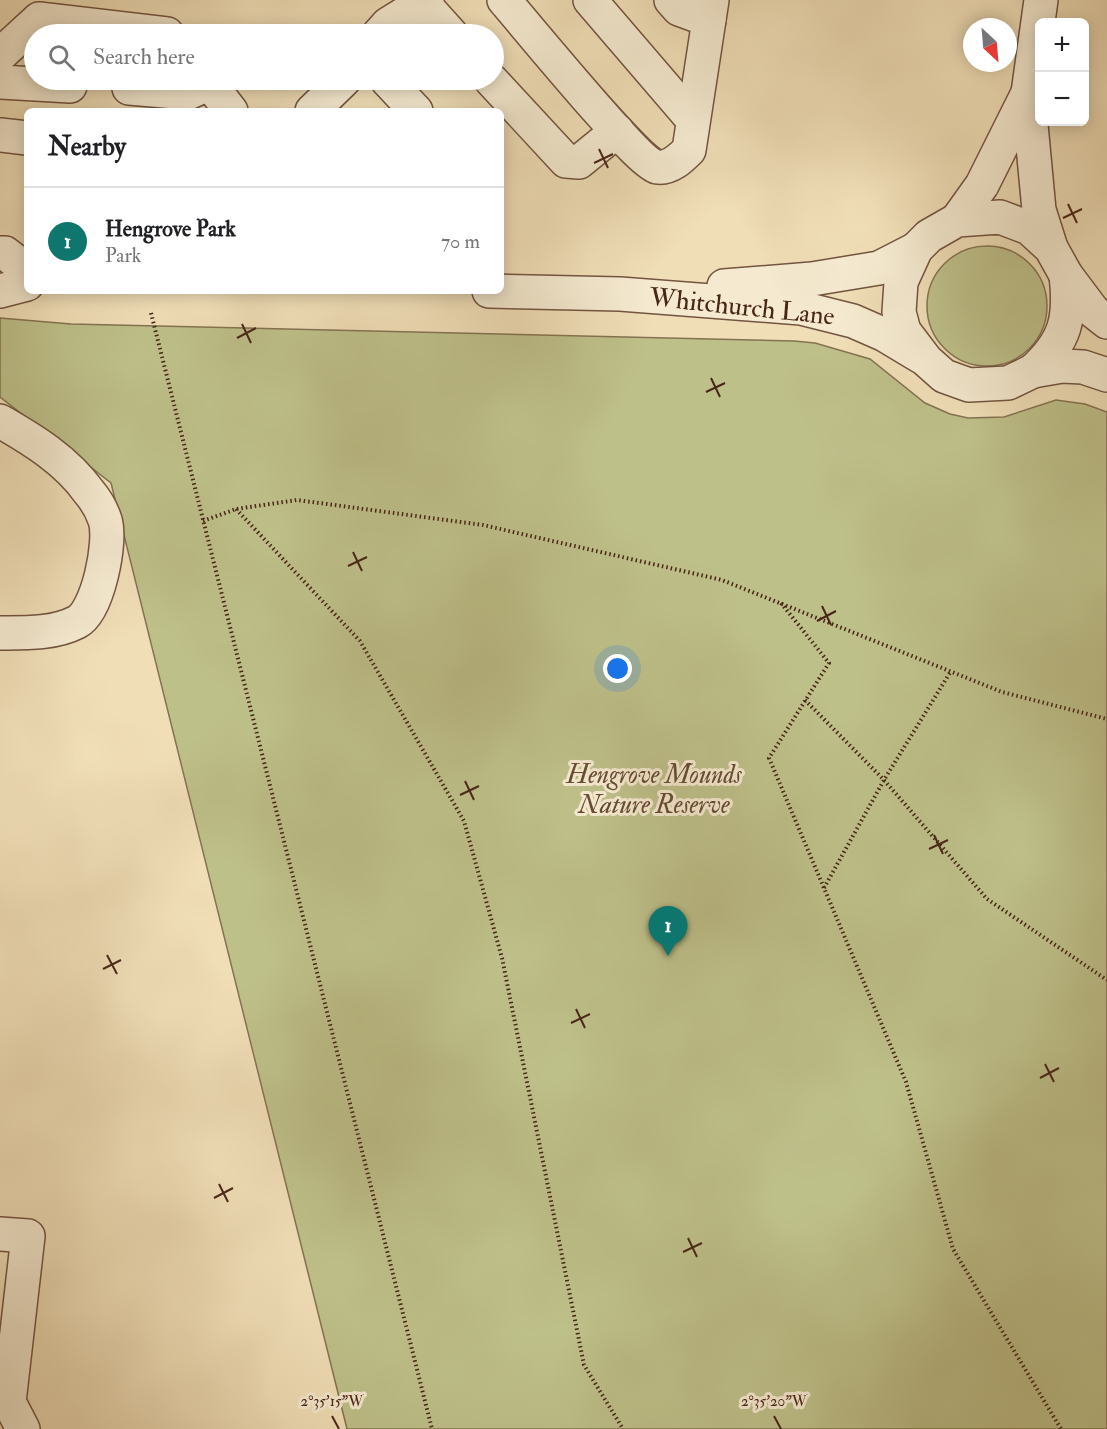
<!DOCTYPE html>
<meta charset="utf-8">
<style>
body{margin:0;font-family:"IM FELL Double Pica",serif;background:#f6f6f6;color:#202124}
.controls{position:absolute;right:18px;top:18px;display:grid;overflow:hidden;border-radius:9px;box-shadow:0 3px 15px #0003}
.controls button{width:54px;height:54px;display:grid;place-items:center;padding:0;border:0;border-bottom:2px solid #e0e0e0;background:#fff;color:#202124;font:30px sans-serif}
.compass{position:absolute;left:963px;top:18px;width:54px;height:54px;border-radius:50%;background:#fff;box-shadow:0 3px 15px #0003;rotate:154deg}
.you{position:absolute;left:618px;top:669px;width:21px;height:21px;margin:-15px;border:4px solid #fff;border-radius:50%;background:#1a73e8;box-shadow:0 0 0 9px #1a73e833}
.badge{display:grid;place-items:center;width:39px;height:39px;border-radius:50%;background:#0f766e;color:#fff;font-size:20px;font-weight:700}
.pin{position:absolute;translate:-50% -50px;filter:drop-shadow(0 2px 3px #0008)}
.pin::after{content:'';position:absolute;top:32px;width:21px;height:18px;background:inherit;clip-path:polygon(0 0,100% 0,50% 100%)}
.list{margin:0;padding:0;list-style:none}
h2{display:flex;justify-content:space-between;align-items:center;height:78px;margin:0;padding:0 24px;font-size:26px}
h2 small{font-size:20px;font-weight:400;color:#757577}
.list li{display:grid;grid-template-columns:39px 1fr auto;gap:18px;align-items:center;box-sizing:border-box;height:108px;padding:0 24px;border-top:2px solid #e0e0e0}
.list b{display:block;font-size:22px;white-space:nowrap}
.list p{margin:0;font-size:20px;white-space:nowrap;color:#757577}
.list em{font-size:20px;font-style:normal;color:#757577}
.icon{flex:none;width:33px;height:33px;fill:none;stroke:currentColor;stroke-width:2;stroke-linecap:round;stroke-linejoin:round}
.map{position:relative;flex:none;width:1107px;height:1429px;overflow:hidden}
.search{position:absolute;background:#fff;box-shadow:0 3px 15px #0003;left:24px;top:24px;width:480px;height:66px;display:flex;align-items:center;gap:15px;box-sizing:border-box;padding:0 21px;border-radius:33px;color:#757577;font-size:22px}
.panel{position:absolute;background:#fff;box-shadow:0 3px 15px #0003;left:24px;top:108px;width:480px;height:186px;border-radius:9px}
.map>svg:first-child{display:block}
.green{fill:#bec08a;stroke:#847351;stroke-width:1.5}
.lines{fill:none;stroke-linecap:round;stroke-linejoin:round}
.minor-casing{stroke:#735440;stroke-width:36}
.path{stroke:#492618;stroke-width:4;stroke-dasharray:1.5 3;stroke-linecap:butt}
.minor{stroke:#f5ead0;stroke-width:33}
.ticks{fill:none;stroke:#492618;stroke-width:2}
.labels{text-anchor:middle;dominant-baseline:central;stroke-width:6;stroke-linejoin:round;paint-order:stroke}
.street-label{font-size:26px;fill:#492618;stroke:#f5ead0}
.park-label{font-size:26px;font-style:italic;fill:#664c34;stroke:#f5ead0}
.ticks-label{font-size:15px;text-anchor:middle;fill:#492618;stroke:#f5ead0;stroke-width:6;stroke-linejoin:round;paint-order:stroke}
</style>
<div class="map">
<svg width="1107" height="1429" viewBox="0 0 1107 1429">
<rect width="100%" height="100%" fill="#f0deb7"/>
<filter id="stains"><feTurbulence type="fractalNoise" baseFrequency=".00333" numOctaves="4"/><feColorMatrix values="0 0 0 0 .2 0 0 0 0 .09 0 0 0 0 .02 0 0 0 .5 -.17"/></filter>
<radialGradient id="worn" r=".72"><stop offset=".6" stop-color="#630" stop-opacity="0"/><stop offset="1" stop-color="#630" stop-opacity=".3"/></radialGradient>
<g class="green">
<circle cx="987" cy="306" r="60"/>
<polygon points="0,318 71,324 794,341 815,343 870,359 925,403 950,414 968,418 1004,417 1056,400 1085,404 1107,412 1107,1429 347,1429 111,483 0,397"/>
</g>
<g class="lines">
<defs>
<g id="minor">
<path d="M504,0c21,24 134,163 153,167 13,2 24,-9 32,-17l23,-150"/>
<polyline points="590,0 693,120"/>
<polyline points="671,0 679,9 709,20"/>
<polyline points="423,3 451,34"/>
<polyline points="379,34 388,24 427,0"/>
<polyline points="0,55 39,19 167,34"/>
<polyline points="207,80 231,111"/>
<polyline points="387,80 416,111"/>
<polyline points="491,80 566,161 579,162 617,131"/>
<polyline points="0,82 70,86"/>
<polyline points="129,88 188,93 210,83"/>
<polyline points="1028,93 1041,0"/>
<polyline points="312,111 344,80"/>
<polyline points="0,135 27,138"/>
<polyline points="957,220 982,185 1028,93 1039,210 1051,248"/>
<polyline points="0,253 5,253 27,270"/>
<polyline points="724,286 812,279 879,268 916,249"/>
<polyline points="0,291 27,284"/>
<polyline points="489,291 620,294 801,308 853,321 885,335 920,356"/>
<polyline points="1107,322 1093,311 1066,275 1051,248 1029,228 1000,217 957,220 929,236 916,249 901,282 899,312 904,331 926,360 944,376 969,385 1008,383 1033,371 1062,366 1083,367 1107,375"/>
<path d="M1033,371c33,-30 38,-53 33,-96"/>
<path d="M0,421c33,19 66,39 89,71 6,7 13,19 16,28 7,21 -7,91 -28,102 -23,12 -52,11 -77,11"/>
<polyline points="0,1234 28,1236 9,1402 23,1429"/>
</g>
</defs>
<use href="#minor" class="minor-casing"/>
<g class="path">
<polyline points="151,313 432,1429"/>
<polyline points="236,509 360,641 464,821 502,958 584,1365 623,1429"/>
<polyline points="203,521 236,509 297,500 483,525 722,580 1002,692 1107,719"/>
<polyline points="781,603 829,663 769,758 906,1082 953,1249 1061,1429"/>
<polyline points="805,700 884,780 987,899 1107,980"/>
<polyline points="824,888 884,780 951,671"/>
</g>
<use href="#minor" class="minor"/>
</g>
<path class="ticks" d="M599,149l9,19M594,163l19,-9M1068,204l9,19M1063,218l19,-9M242,324l9,19M237,338l19,-10M711,378l9,19M706,392l19,-9M353,552l9,19M348,566l19,-9M822,606l9,19M817,621l19,-10M465,781l9,19M460,795l19,-9M934,835l9,19M929,849l19,-9M107,955l10,19M103,969l18,-9M576,1009l9,19M571,1023l19,-9M1045,1064l9,18M1040,1078l19,-10M219,1184l9,18M214,1198l19,-10M688,1238l9,19M683,1252l19,-9M332,1416l7,13M774,1416l7,13"/>
<g class="labels">
<g class="street-label">
<text transform="translate(742 307) rotate(6)">Whitchurch Lane</text>
</g>
<g class="park-label">
<text x="654" y="775">Hengrove Mounds<tspan x="654" dy="30">Nature Reserve</tspan></text>
</g>
</g>
<g class="ticks-label">
<text x="332" y="1406">2°35'15"W</text>
<text x="774" y="1406">2°35'20"W</text>
</g>
<rect width="100%" height="100%" filter="url(#stains)"/>
<rect width="100%" height="100%" fill="url(#worn)"/>
</svg>
<div class="controls">
<button>+</button>
<button>−</button>
</div>
<svg class="compass" viewBox="-18 -18 36 36"><path d="M0-13l5 13h-10z" fill="#e53935"/><path d="M0 13l5-13h-10z" fill="#757577"/></svg>
<div class="you"></div>
<div class="pin badge" style="left:668px;top:956px">1</div>
<div class="search"><svg class="icon" aria-label="search" viewBox="0 0 24 24"><circle cx="10" cy="10" r="6"/><path d="M15 15l6 6"/></svg>Search here</div>
<section class="panel">
<h2>Nearby<small></small></h2>
<ul class="list">
<li><span class="badge">1</span><div><b>Hengrove Park</b><p>Park</p></div><em>70 m</em></li>
</ul>
</section>
</div>
